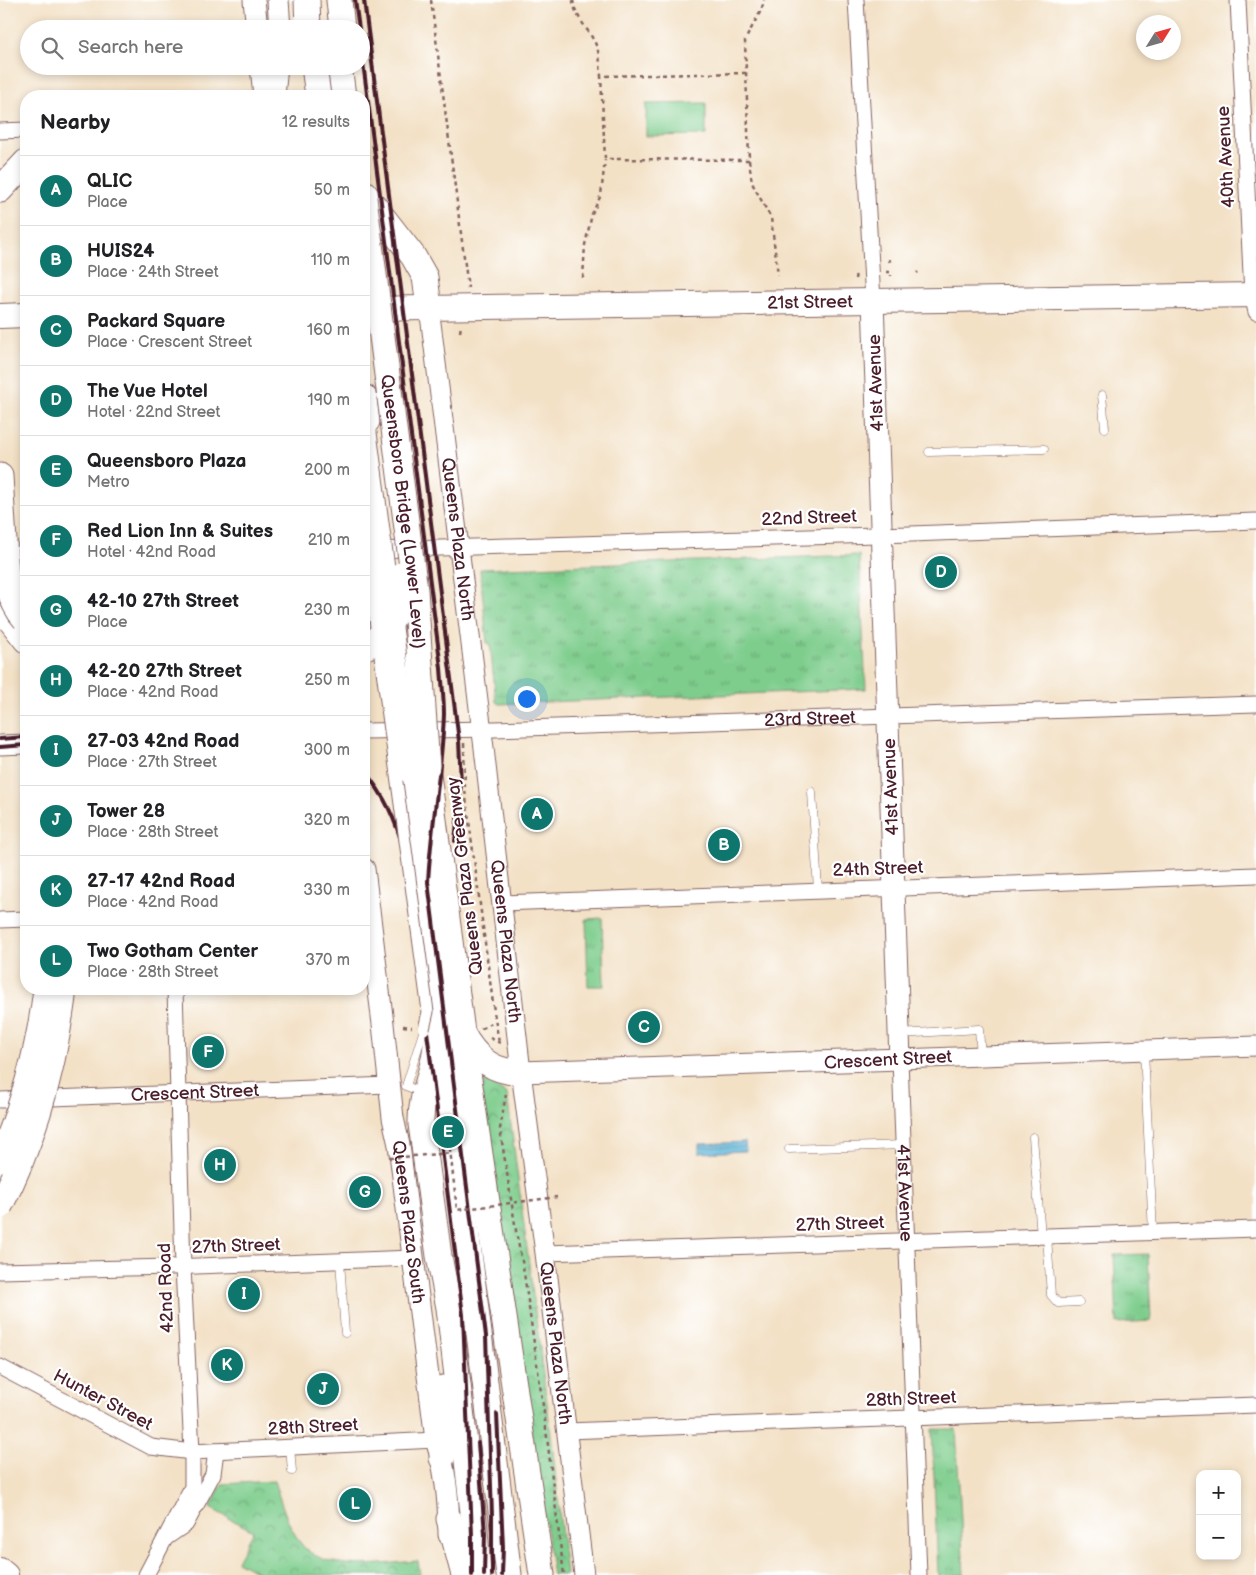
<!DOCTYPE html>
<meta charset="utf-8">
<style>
body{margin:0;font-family:"Balsamiq Sans",sans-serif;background:#f6f6f6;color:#202124}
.controls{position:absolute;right:15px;bottom:15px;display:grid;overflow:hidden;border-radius:10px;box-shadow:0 2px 8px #0003}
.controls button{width:45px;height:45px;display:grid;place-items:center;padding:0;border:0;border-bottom:1px solid #e0e0e0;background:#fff;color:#202124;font:25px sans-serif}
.compass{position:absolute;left:1136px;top:15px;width:45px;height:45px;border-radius:50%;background:#fff;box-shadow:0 2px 8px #0003;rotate:53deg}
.you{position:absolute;left:526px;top:698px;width:18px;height:18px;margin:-12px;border:4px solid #fff;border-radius:50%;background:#1a73e8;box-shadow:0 0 0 8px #1a73e833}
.badge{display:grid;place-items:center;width:32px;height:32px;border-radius:50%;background:#0f766e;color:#fff;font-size:16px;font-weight:700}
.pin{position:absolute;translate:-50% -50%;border:2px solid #fff;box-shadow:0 1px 5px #0006}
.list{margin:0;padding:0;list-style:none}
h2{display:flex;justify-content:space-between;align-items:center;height:65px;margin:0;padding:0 20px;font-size:21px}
h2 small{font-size:16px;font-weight:400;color:#757577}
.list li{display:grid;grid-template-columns:32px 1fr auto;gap:15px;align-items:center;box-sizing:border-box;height:70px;padding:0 20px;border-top:1px solid #e0e0e0}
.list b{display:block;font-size:19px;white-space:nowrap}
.list p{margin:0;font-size:16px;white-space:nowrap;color:#757577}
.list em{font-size:16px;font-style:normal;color:#757577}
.icon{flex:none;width:28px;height:28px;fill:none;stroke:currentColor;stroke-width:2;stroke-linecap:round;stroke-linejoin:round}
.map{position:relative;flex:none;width:1256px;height:1575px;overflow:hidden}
.search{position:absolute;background:#fff;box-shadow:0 2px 8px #0003;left:20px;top:20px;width:350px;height:55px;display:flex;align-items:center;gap:12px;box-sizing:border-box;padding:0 18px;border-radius:28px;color:#757577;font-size:19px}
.panel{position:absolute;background:#fff;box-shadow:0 2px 8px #0003;left:20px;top:90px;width:350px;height:905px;border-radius:20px}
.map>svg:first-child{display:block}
.grass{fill:url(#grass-tufts);stroke:#64765c}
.park{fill:url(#park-crowns);stroke:#64765c}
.pitch{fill:#7ecd8d;stroke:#64765c}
.water{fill:url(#water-rules);stroke:#526a82}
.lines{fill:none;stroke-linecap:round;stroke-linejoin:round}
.service-casing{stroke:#856361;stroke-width:9}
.minor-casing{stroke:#856361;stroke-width:17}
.tertiary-casing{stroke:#856361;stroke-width:21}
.secondary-casing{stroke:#856361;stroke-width:23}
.primary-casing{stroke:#856361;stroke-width:26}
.trunk-casing{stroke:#856361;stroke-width:27}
.path{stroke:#856361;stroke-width:2.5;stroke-dasharray:4 4;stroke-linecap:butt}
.service{stroke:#fff;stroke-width:8}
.minor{stroke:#fff;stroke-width:15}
.tertiary{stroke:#fff;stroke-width:19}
.secondary{stroke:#fff;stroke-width:21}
.primary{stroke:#fff;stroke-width:24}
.trunk{stroke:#fff;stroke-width:25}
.rail{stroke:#4a1f2b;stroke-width:4}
.pedestrian-bridge-casing{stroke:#856361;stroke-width:13;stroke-linecap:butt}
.trunk-bridge-casing{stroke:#856361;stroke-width:27;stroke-linecap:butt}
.path-bridge{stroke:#856361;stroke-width:2.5;stroke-dasharray:4 4;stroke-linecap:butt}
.pedestrian-bridge{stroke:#fff;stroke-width:11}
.trunk-bridge{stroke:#fff;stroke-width:25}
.labels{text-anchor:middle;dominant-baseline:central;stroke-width:4.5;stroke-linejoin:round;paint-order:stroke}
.street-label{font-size:18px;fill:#4a1f2b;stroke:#fff}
</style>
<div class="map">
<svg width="1256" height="1575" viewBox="0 0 1256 1575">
<defs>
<pattern id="grass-tufts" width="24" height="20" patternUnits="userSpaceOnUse" patternTransform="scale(1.25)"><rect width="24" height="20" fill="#7ecd8d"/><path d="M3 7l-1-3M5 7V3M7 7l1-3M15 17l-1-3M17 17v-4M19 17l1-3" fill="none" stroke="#69a673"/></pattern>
<pattern id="park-crowns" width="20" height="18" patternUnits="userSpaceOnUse" patternTransform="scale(1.25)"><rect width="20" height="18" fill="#7ecd8d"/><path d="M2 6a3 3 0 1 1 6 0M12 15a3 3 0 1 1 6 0" fill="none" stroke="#69a673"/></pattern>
<pattern id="water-rules" width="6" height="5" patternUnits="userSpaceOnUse" patternTransform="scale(1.25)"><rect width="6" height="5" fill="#5bb4d8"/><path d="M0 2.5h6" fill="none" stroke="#4d92af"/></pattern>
</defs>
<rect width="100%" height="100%" fill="#fff"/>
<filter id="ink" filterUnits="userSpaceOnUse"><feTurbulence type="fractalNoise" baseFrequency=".02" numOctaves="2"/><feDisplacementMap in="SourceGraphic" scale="10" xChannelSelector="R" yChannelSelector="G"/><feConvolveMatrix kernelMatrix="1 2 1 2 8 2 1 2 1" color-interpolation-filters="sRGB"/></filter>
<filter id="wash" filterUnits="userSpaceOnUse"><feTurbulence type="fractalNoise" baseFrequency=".0096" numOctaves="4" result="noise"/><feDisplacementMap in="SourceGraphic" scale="20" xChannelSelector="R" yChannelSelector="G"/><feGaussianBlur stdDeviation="1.12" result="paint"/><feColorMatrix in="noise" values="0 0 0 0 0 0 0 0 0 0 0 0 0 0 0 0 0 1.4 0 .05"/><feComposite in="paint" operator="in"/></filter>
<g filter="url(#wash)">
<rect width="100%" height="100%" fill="#f3e1c6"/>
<g class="grass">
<polygon points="859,555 866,689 499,704 496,702 490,643 487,643 480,569"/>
<polygon points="602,918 604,986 588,986 586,919"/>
<polygon points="1148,1254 1151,1321 1117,1323 1114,1255"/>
<polygon points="932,1429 956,1429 964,1575 938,1575"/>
</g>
<g class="park">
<polygon points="478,1077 507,1094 552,1442 566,1575 553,1575"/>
<path d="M274,1481c7,21 13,42 25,60 23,34 84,22 119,20l2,14h-157l-26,-14 16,-30 -43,-23 12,-24z"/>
</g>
<polygon class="pitch" points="706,103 706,135 646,136 646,104"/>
<polygon class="water" points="745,1142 746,1151 699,1153 699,1144"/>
</g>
<g filter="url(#ink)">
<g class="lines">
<defs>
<g id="service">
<polyline points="1102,395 1105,428"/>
<polyline points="929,452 1044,449"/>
<polyline points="812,792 818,890"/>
<polyline points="900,1034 979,1029 981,1056"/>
<polyline points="1144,1051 1153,1233"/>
<polyline points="421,1092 406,1086 424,1029"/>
<polyline points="1033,1137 1041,1236"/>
<polyline points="789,1149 903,1145"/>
<polyline points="1047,1236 1051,1295 1058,1303 1079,1302"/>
<polyline points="340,1261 345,1333"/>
<polyline points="290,1447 292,1471"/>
</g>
<g id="minor">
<polyline points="856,0 873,301"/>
<polyline points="1238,0 1252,295 1256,312"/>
<polyline points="0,131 26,130"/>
<polyline points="373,550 911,534 1256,521"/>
<polyline points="0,563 26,562"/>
<path id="s1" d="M364,731l130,-2 762,-25"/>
<polyline points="501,903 1256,875"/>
<polyline points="0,920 26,919"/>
<path id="s2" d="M900,1059l19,516"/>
<path id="s3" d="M0,1100l389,-15"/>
<polyline points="545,1253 1256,1229"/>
<polyline points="0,1271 171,1267 413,1258"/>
<polyline points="0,1367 151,1447 192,1452 436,1440"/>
<polyline points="567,1431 1256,1405"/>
<polyline points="167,1537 186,1524 213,1474 216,1451"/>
<polyline points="146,1575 192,1487 192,1452 183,1267 175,989"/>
</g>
<g id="tertiary">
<path id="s4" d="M429,307l55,441 37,324 24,181 39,322"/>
<polyline points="0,745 26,744"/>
<polyline points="900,1059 1256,1046"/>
</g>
<g id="secondary">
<polyline points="254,0 257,29"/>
<polyline points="278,0 280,29"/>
<polyline points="261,66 264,96"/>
<polyline points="274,96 277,66"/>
<path id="s5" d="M364,869l19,155 10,94 6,27 37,295c10,30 13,64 13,95"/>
<polyline points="521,1072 900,1059 873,301"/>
</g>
<g id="primary">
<path id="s6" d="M364,309l892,-14"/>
<polyline points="0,316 26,315"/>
<polyline points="0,1570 6,1575"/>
</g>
<g id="trunk">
<polyline points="339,0 342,29"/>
<polyline points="339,66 343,96"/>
<polyline points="0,190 26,162"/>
<polyline points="364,193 413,256 425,277 429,307"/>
<polyline points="364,397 367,421"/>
<polyline points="0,476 4,541"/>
<polyline points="0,598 8,617 26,640"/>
<polyline points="427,767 462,1032 542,1575"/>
<polyline points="409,770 509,1575"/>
<path d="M462,1033c13,24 31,40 59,39"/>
<path d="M436,1045c-2,28 -16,49 -15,79l18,132 10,52 26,221 3,46"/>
<polyline points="442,1458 446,1438 443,1388"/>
<polyline points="449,1519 464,1575"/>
</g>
</defs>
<use href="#service" class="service-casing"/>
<use href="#minor" class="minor-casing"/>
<use href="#tertiary" class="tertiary-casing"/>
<use href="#secondary" class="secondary-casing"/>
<use href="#primary" class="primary-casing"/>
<use href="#trunk" class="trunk-casing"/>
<g class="path">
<polyline points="431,0 468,288"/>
<path d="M573,0c2,17 14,27 21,41 6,10 6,24 7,35"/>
<path d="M746,73l-145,3 4,83 144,1 -4,-119c4,-10 19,-33 19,-41"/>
<polyline points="749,160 752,183 771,218 778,275"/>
<polyline points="888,261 891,260"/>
<polyline points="886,272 891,272 891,276"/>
<polyline points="917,273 918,272"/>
<polyline points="583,278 585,245 592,214 601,195 605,160"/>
<polyline points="855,279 856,273"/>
<polyline points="460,332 461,326"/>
<polyline points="464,743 465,790 495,1019 499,1042"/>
<polyline points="403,1026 412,1027"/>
<polyline points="481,1029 495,1021"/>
<polyline points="490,1038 500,1043"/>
<polyline points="506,1094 500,1129 517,1237 523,1266 544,1413 564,1575"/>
</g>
<use href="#service" class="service"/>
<use href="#minor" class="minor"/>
<use href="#tertiary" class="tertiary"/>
<use href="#secondary" class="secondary"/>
<use href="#primary" class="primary"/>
<use href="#trunk" class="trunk"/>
<g class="rail">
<polyline points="355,0 359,29"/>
<polyline points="364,0 459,741 461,784 455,841"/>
<path d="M361,47l80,621c1,15 3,31 3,46 -2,56 -13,112 -16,168l58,454 6,180v59"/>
<polyline points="0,739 26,737"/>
<polyline points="0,747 26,745"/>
<path d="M364,771c21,24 32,50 40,80l59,464 9,220v40"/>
<polyline points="497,1414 503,1547 502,1575"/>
<polyline points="478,1443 485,1534 484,1575"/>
</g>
<defs>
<polyline id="pedestrian-bridge" points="364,538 427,1004 428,1012 424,1029"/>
<g id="trunk-bridge">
<polyline points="307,0 308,29"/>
<polyline points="314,66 318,96"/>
<path id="s7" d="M364,198l51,392 12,177"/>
<polyline points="364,433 409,770"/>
<path d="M4,541c2,29 1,55 21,78"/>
<path d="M364,648c27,-16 39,-43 37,-73"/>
<path d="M0,1159c24,-55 39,-111 46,-170"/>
<path d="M0,1206c35,-67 55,-142 64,-217"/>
</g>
</defs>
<use href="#pedestrian-bridge" class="pedestrian-bridge-casing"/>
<use href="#trunk-bridge" class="trunk-bridge-casing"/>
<g class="path-bridge">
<polyline points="364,141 369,180"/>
<polyline points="448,1132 457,1210 557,1197"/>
<polyline points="389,1158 451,1153"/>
</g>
<use href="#pedestrian-bridge" class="pedestrian-bridge"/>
<use href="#trunk-bridge" class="trunk-bridge"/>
</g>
</g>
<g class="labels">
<g class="street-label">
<text transform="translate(1226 157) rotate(-93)">40th Avenue</text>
<text stroke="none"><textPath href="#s6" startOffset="446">21st Street</textPath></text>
<text transform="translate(876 383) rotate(-92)">41st Avenue</text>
<text stroke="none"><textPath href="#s7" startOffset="316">Queensboro Bridge (Lower Level)</textPath></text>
<text transform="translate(809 518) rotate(-2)">22nd Street</text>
<text stroke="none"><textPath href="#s4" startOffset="234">Queens Plaza North</textPath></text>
<text stroke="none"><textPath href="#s1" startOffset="446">23rd Street</textPath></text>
<text transform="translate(891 787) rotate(-92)">41st Avenue</text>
<text transform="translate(878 869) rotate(-2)">24th Street</text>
<text transform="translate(465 876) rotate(-97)">Queens Plaza Greenway</text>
<text stroke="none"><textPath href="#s4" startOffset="639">Queens Plaza North</textPath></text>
<text transform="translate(888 1060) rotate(-3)">Crescent Street</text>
<text stroke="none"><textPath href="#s3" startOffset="195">Crescent Street</textPath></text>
<text stroke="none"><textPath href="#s2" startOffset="134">41st Avenue</textPath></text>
<text stroke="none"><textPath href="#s5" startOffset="356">Queens Plaza South</textPath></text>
<text transform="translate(840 1224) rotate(-2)">27th Street</text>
<text transform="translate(236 1246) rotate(-2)">27th Street</text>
<text transform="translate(166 1288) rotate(-92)">42nd Road</text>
<text stroke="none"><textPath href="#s4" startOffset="1044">Queens Plaza North</textPath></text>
<text transform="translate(911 1399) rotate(-2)">28th Street</text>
<text transform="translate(103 1400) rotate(28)">Hunter Street</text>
<text transform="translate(313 1427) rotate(-3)">28th Street</text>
</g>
</g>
</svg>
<div class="controls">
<button>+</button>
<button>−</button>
</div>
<svg class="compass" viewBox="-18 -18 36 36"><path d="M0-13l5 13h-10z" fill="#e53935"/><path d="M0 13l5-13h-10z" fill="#757577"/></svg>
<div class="you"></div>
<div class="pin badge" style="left:537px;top:814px">A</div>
<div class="pin badge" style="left:724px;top:845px">B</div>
<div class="pin badge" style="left:644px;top:1027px">C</div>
<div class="pin badge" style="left:941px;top:572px">D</div>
<div class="pin badge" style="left:448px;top:1132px">E</div>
<div class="pin badge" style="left:208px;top:1052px">F</div>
<div class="pin badge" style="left:365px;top:1192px">G</div>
<div class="pin badge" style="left:220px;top:1165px">H</div>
<div class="pin badge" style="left:244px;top:1294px">I</div>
<div class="pin badge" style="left:323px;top:1389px">J</div>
<div class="pin badge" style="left:227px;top:1365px">K</div>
<div class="pin badge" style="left:355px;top:1504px">L</div>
<div class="search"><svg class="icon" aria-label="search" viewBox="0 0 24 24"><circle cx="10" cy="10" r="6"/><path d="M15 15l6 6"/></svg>Search here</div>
<section class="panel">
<h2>Nearby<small>12 results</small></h2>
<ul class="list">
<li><span class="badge">A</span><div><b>QLIC</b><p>Place</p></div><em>50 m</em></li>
<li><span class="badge">B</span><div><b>HUIS24</b><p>Place · 24th Street</p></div><em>110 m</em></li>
<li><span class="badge">C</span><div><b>Packard Square</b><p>Place · Crescent Street</p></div><em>160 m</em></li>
<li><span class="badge">D</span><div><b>The Vue Hotel</b><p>Hotel · 22nd Street</p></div><em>190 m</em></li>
<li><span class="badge">E</span><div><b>Queensboro Plaza</b><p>Metro</p></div><em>200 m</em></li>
<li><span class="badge">F</span><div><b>Red Lion Inn &amp; Suites</b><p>Hotel · 42nd Road</p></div><em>210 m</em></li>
<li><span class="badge">G</span><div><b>42-10 27th Street</b><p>Place</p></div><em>230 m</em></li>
<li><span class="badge">H</span><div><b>42-20 27th Street</b><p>Place · 42nd Road</p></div><em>250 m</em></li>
<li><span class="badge">I</span><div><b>27-03 42nd Road</b><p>Place · 27th Street</p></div><em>300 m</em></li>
<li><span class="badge">J</span><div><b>Tower 28</b><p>Place · 28th Street</p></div><em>320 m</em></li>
<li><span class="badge">K</span><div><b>27-17 42nd Road</b><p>Place · 42nd Road</p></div><em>330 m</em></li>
<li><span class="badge">L</span><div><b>Two Gotham Center</b><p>Place · 28th Street</p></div><em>370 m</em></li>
</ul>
</section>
</div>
